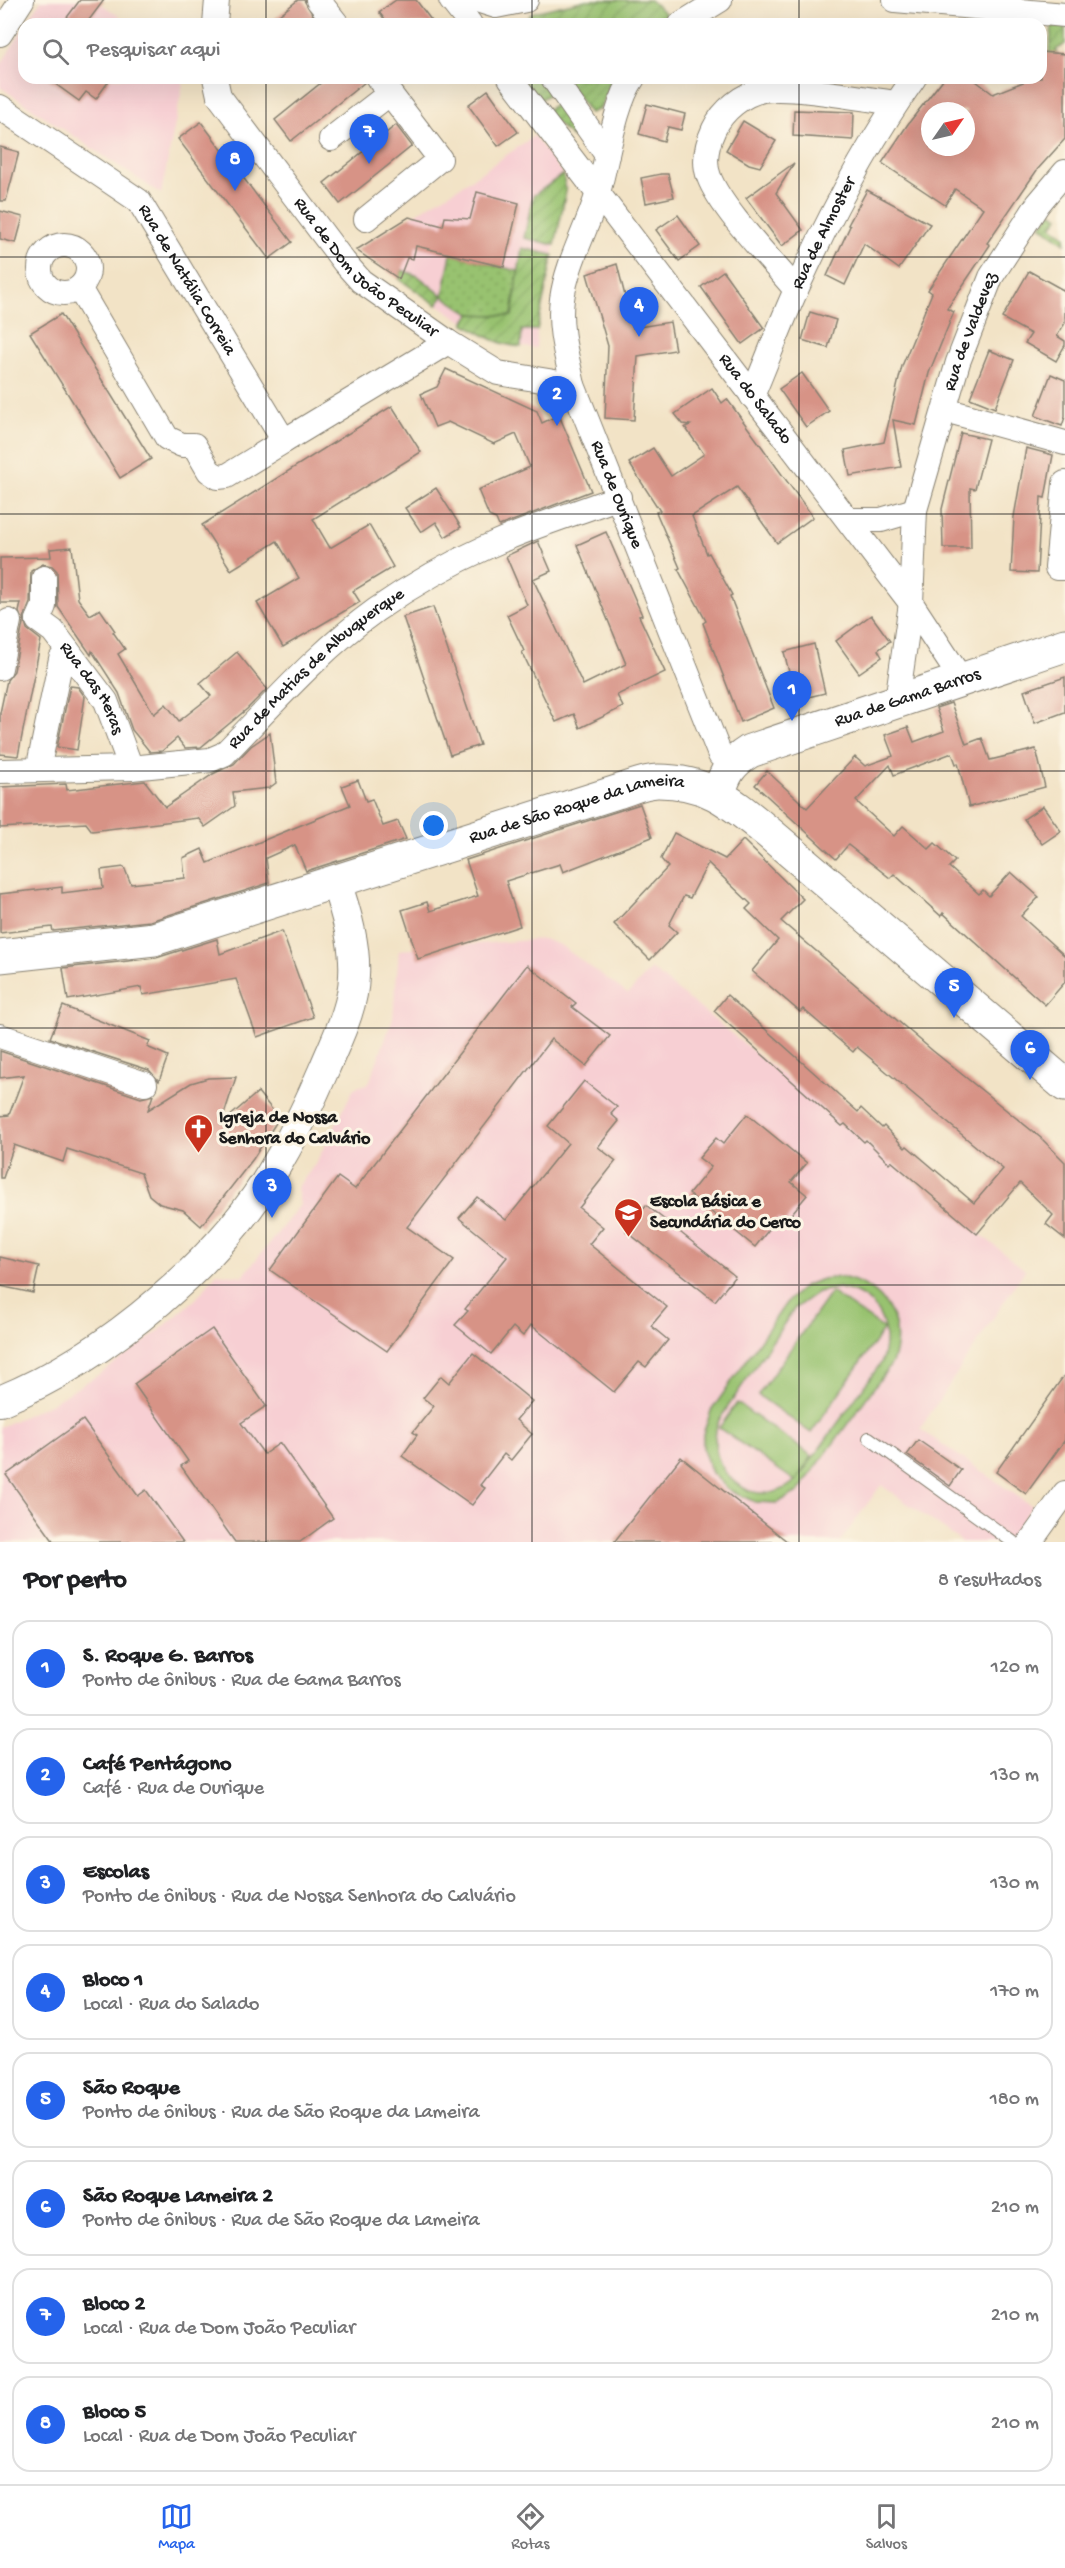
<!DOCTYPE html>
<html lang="pt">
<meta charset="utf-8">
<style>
body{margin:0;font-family:"Gochi Hand",sans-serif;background:#f6f6f6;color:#202124}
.compass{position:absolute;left:921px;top:102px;width:54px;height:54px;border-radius:50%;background:#fff;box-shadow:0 6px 24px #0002;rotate:56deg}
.you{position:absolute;left:434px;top:826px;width:21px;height:21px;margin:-15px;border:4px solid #fff;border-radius:50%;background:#1a73e8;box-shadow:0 0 0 9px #1a73e833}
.badge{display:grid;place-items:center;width:39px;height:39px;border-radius:50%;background:#2563eb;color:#fff;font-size:20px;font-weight:700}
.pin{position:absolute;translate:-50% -50px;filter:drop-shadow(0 2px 3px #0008)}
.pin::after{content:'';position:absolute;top:32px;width:21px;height:18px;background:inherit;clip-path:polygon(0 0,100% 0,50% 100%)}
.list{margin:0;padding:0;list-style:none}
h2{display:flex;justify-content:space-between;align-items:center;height:78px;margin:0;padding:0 24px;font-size:26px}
h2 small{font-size:20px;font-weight:400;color:#757577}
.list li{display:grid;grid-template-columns:39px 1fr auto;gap:18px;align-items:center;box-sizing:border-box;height:96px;margin:0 12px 12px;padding:0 12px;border:2px solid #e0e0e0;border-radius:18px}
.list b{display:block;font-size:22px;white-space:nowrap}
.list p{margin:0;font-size:20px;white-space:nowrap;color:#757577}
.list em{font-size:20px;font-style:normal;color:#757577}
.icon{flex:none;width:33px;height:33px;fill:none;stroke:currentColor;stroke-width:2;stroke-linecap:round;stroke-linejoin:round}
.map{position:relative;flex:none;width:1065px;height:1542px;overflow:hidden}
.search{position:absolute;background:#fff;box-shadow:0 6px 24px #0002;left:18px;right:18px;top:18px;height:66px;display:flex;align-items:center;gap:15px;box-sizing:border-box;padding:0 21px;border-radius:18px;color:#757577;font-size:22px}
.sheet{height:942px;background:#fff}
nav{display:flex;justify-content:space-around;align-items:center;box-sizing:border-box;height:84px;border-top:2px solid #e0e0e0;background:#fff;font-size:16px;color:#757577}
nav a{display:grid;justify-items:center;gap:3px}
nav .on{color:#2563eb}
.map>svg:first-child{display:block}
.built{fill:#f7cfd3}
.grass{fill:url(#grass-dots);stroke:#5a6f46;stroke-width:1.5}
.garden{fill:url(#garden-furrows);stroke:#5a6f46;stroke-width:1.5}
.pitch{fill:#98c26f;stroke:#5a6f46;stroke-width:1.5;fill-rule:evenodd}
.building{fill:#d79386;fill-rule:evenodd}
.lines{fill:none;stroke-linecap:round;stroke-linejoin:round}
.service-casing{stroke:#878071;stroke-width:14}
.minor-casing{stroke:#878071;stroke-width:26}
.tertiary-casing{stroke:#878071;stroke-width:32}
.secondary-casing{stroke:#878071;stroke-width:35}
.service{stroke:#fff;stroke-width:12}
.minor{stroke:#fff;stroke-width:24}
.tertiary{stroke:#fff;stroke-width:30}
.secondary{stroke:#fff;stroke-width:33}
.grid{fill:none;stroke:#1c1c1c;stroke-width:1.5;stroke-opacity:0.55}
.labels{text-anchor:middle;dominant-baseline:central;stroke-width:6;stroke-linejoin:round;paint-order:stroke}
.street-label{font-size:18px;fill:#1c1c1c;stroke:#fcf5e5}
.poi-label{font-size:18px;font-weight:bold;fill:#1c1c1c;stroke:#fcf5e5;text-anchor:start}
</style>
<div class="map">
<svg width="1065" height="1542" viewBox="0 0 1065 1542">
<defs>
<pattern id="grass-dots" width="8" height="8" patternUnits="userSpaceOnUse" patternTransform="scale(1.5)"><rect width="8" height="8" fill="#98c26f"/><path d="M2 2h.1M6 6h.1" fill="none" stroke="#82a660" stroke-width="1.8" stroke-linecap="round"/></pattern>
<pattern id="garden-furrows" width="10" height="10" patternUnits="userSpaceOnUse" patternTransform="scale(1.5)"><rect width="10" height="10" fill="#98c26f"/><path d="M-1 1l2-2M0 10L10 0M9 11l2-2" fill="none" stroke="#82a660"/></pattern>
</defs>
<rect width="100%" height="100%" fill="#fcf5e5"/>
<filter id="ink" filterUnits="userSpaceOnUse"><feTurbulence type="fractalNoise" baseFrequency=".0167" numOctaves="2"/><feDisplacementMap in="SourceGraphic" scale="12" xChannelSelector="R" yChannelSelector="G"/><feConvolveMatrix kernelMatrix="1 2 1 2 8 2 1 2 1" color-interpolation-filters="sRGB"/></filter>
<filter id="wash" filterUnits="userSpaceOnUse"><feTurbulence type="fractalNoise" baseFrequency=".008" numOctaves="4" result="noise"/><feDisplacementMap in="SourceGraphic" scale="24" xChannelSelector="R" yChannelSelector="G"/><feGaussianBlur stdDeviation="1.35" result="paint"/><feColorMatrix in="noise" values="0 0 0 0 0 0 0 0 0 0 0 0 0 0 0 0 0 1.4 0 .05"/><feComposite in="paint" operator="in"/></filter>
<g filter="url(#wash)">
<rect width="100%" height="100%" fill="#f2e3c6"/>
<g class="built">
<polygon points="41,0 96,0 130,24 26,24"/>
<polygon points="24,27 24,78 184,78 161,194 0,87 0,66"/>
<polygon points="534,136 563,174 567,185 537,330 536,348 507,346 488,338 356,250 469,181"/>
<polygon points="543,939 560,945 628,994 651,969 1025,1270 920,1429 1032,1506 1007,1542 962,1542 881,1485 840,1542 0,1542 0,1427 50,1404 103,1372 160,1330 196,1299 217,1273 243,1276 300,1205 297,1188 316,1163 354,1088 369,1083 393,1018 399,950"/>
</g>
<polygon class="grass" points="451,254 518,271 512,316 470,314 443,296"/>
<g class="garden">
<polygon points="586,0 650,0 666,14 657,24 526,24 529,16 534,12"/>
<polygon points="1052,26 1065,26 1065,44 1056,50 1065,76 1049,53"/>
<polygon points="519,78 544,78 553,91 537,102"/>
<polygon points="564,78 613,78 600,109 590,113"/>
<polygon points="561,100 578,133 572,137 544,112"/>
<polygon points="563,174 566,191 555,245 524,238 533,196"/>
<polygon points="1051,212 1059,217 1052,226 1065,236 1065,243 1041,226"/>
<path d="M522,248l31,7 -16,75h-15l-1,17c-23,-2 -38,-12 -57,-24l6,-9 42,2z"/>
<polygon points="402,270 418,276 443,296 437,305 399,279"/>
</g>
<g class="pitch">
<path d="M840,1277c43,8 67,43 52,86l-94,129 -21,11 -22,-1 -26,-12 -17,-17 -9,-23v-16l8,-23 75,-108 18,-17 18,-7zM838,1288c40,6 55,39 43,75l-85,118 16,-25 -75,-53 -18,25 76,53c-40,35 -95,-11 -76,-61l75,-111 24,-17z"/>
<polygon points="831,1292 884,1329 811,1433 758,1395"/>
</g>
<g id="blocks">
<g class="building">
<polygon points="80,0 104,0 86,24 62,24"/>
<polygon points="298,0 304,0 316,20 310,24 268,24"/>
<polygon points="396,0 416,0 434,24 388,24 379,12"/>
<path d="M1041,52l24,2v85l-28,31 -50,73 3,2 -43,64 7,3 -25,61 -13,52 -23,-5 8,47 -51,9 -5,-26 39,-8 18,-76 30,-73 -4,-3 55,-82 -28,-19 -10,16 -63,-42 26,-39 36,-46h28l21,16 40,-16h8zM930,111h36v36h-36z"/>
<polygon points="47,78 111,78 96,99 86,92 79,101"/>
<polygon points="327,78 364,78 365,82 291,141 275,120"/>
<polygon points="488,90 518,132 498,146 468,105"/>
<polygon points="647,104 685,114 681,130 668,127 664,141 639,134"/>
<polygon points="794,110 854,112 853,140 793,136"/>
<polygon points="743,121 776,141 760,167 749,164 726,150"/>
<polygon points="201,122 292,242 269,259 178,139"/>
<polygon points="396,125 412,146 340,204 324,183"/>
<polygon points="0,147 19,152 6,201 0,201"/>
<polygon points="794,163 776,193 803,230 782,246 746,198"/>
<polygon points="661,174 668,174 674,197 646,203 641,178"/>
<polygon points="867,190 930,224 899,269 864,244 845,285 827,276 850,226 848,225"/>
<polygon points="477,192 519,203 504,267 416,246 413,259 407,258 399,279 356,250 409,217 443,226 445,217 470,219"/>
<polygon points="0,211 23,217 16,243 0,239"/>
<polygon points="678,215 700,246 679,261 656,230"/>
<polygon points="617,264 633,328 670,322 675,350 638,356 634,420 605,418 608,346 587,274"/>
<polygon points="723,271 764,328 742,344 701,287"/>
<polygon points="1029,271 1065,291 1065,323 1057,336 1065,341 1065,345 1056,361 1025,343 1031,334 1002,318"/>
<polygon points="810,312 836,320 828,348 802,340"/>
<polygon points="61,314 151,459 120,478 30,333"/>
<polygon points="989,350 1014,360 995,408 970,398"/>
<polygon points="446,369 537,411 542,423 559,415 591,491 499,526 496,519 489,516 478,490 530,467 516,434 494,444 448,422 435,427 421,394 437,387"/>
<polygon points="802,373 829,411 806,427 779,389"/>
<polygon points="1051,374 1065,380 1065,417 1062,426 1035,416"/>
<polygon points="712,388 722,403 727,399 813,517 777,543 737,487 692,516 707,554 709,553 732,595 730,596 774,708 741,722 703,623 706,621 678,569 680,568 656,512 660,511 629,463 653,448 671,476 704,454 685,427 690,425 683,424 675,414"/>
<polygon points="392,406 421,452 313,519 330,548 369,525 393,567 353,591 360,602 283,647 257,603 299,578 277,541 231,570 202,525"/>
<polygon points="961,433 988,439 975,489 970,488 971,548 943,548 942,509"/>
<polygon points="1026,448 1053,455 1045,498 1041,497 1037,573 1011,572 1014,517"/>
<polygon points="436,488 461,527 445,537 436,522 421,532 405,508"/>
<polygon points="606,532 642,615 639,616 665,672 617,695 623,707 580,728 574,714 556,722 522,652 524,651 507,615 527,605 506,556 538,541 551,571 533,579 583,685 626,664 577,545"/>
<polygon points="72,547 78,599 90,615 100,609 115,631 113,632 125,649 118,654 154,714 166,704 179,721 211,696 200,683 237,652 267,689 247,709 201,747 185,748 177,738 162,751 150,752 132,730 119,693 92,651 91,655 58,607 57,571 52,566 43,564 31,571 30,603 24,618 27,629 41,640 18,756 0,754 0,713 7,680 14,671 23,623 19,612 21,603 0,603 0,558 51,557 50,549"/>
<polygon points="433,607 480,745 450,755 403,617"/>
<polygon points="871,615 890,641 878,650 882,657 859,673 836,641"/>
<polygon points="814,644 825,693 796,700 784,652"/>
<polygon points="1065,677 1065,712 1035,723 1024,691"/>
<polygon points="70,686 78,687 85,697 77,750 57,747"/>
<polygon points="951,703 966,744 982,738 990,760 1036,749 1045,787 969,807 958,763 956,764 952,753 894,775 890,765 856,801 894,836 903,826 929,849 935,843 955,861 949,867 979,894 983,890 989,896 1011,872 1039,897 1021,916 1065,956 1065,982 1045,1005 943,913 941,916 894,874 890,878 848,845 836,859 755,785 767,771 807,808 855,757 865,766 893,756 885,735 908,727 914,742 944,731 936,708"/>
<polygon points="270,733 276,783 269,788 233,792 235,806 205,827 198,818 92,831 86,823 0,828 0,787 66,784 67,790 145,781 165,807 213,774 234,764 251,746"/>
<polygon points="358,780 366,801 372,799 383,826 398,821 406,839 306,871 295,845 266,858 269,883 150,921 53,931 52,927 0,933 0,894 62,887 62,893 103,888 101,870 124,867 131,884 185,878 183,858 202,849 208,863 350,805 342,786"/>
<polygon points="640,804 652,837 563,872 560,864 506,881 520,926 418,959 402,910 427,902 430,911 478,896 466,860"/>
<polygon points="1043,806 1061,831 1042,844 1024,819"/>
<polygon points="674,833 725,859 743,840 803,899 781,921 933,1051 1041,1138 1065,1162 1065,1239 1046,1224 1053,1215 1020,1183 977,1234 891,1161 889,1163 866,1140 864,1142 845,1124 842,1126 714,1011 727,995 858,1112 861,1108 882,1128 884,1126 905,1148 907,1146 974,1203 1003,1169 857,1047 853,1052 803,1009 800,1012 752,971 778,940 746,909 751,904 708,863 690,898 684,896 669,925 677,932 650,960 614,924 668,867 661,859"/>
<polygon points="282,931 313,1017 257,1037 236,979 143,995 141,987 68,1000 63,968 156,958 217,939 220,954"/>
<polygon points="527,965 576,1003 572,1007 610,1036 586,1066 551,1039 407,1227 454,1260 387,1351 270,1270 338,1177 355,1189"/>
<polygon points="63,1006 150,1041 147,1047 168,1056 159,1081 149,1070 50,1038"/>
<polygon points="0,1051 141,1098 153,1095 148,1110 191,1083 208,1078 236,1077 221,1124 258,1092 279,1118 253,1159 201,1226 183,1210 160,1204 149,1195 141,1173 67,1149 63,1162 14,1145 3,1178 0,1178 0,1116 9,1115 24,1075 0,1078"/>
<polygon points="584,1081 617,1107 611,1114 619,1121 598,1147 616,1161 579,1208 603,1227 589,1244 667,1307 651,1326 668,1340 646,1367 639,1362 614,1392 531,1325 523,1336 513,1327 491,1354 455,1325 468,1311 465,1309 507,1257 459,1218 477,1197 506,1220 568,1143 548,1126"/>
<polygon points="747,1114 807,1163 791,1182 807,1195 784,1223 778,1218 755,1247 689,1194 711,1167 699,1158 716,1138 723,1144"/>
<polygon points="646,1205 735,1276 715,1301 626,1231"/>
<polygon points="0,1257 39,1266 33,1293 0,1286"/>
<polygon points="212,1329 266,1406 241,1423 264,1454 280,1443 333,1518 300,1542 235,1542 181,1466 188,1461 134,1384"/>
<polygon points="473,1353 532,1401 516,1420 532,1434 511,1460 504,1454 480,1485 485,1488 472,1505 402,1456 417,1435 413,1432 434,1406 423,1398 441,1376 449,1383"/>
<polygon points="1065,1374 1065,1440 1026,1494 996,1472"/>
<polygon points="83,1420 138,1496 146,1490 183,1542 54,1542 6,1475"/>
<polygon points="918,1440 961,1470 950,1486 907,1455"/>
<polygon points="681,1457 788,1542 614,1542"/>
</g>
</g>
</g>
<g filter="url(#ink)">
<use href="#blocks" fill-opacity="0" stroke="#878071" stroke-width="1.5"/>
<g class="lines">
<defs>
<polyline id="service" points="869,1438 1013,1542"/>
<g id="minor">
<polyline points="318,0 337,24"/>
<polyline points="451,0 470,24"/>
<polyline points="477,0 496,6 526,0"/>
<polyline points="895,0 1065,15"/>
<polyline points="215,24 217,0"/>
<polyline points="681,24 720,0"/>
<polyline points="0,34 22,0"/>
<path id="s1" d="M215,78l4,18 125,166 17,19 87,61 50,31 75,12"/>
<path id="s2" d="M510,78l401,525"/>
<polyline points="553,78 607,155"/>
<path id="s3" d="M633,78c-19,27 -26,85 -36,118 -11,35 -30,67 -35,103 -4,29 5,58 11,86l147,370"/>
<path id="s4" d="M0,107l139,94 145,240 164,-99"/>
<polyline points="331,139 389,94"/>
<polyline points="366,219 440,159 378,78"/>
<circle cx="64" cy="269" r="24"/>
<polyline points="79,288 167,438 182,445 194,445 209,471 218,477 227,476 284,441"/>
<path d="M796,290c-23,-28 -75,-81 -87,-113 -6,-16 -2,-33 5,-48 9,-19 29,-35 49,-39 29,-5 101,9 133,13"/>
<path id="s5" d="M752,396c15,-35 28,-71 44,-106 33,-73 72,-147 118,-212"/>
<polyline points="945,410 1065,443"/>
<polyline points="1065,483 1057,568 1065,568"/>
<polyline points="849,520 881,520 915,510"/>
<path id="s6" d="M911,603l4,-93 43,-148 33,-85 47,-73 27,-32"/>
<path id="s7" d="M38,620l15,11 53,70 25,67"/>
<polyline points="38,620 44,606 44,578"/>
<polyline points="0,668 9,621"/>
<polyline points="897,701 911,603 961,679"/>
<polyline points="38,770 61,659 68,651"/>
<path id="s8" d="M0,771l131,-3 79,-8 14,-6c48,-49 96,-104 152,-144 36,-25 75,-47 115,-65 41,-19 86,-32 128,-48"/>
<polyline points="0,1036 145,1084"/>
<polyline points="1030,1542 1065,1493"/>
</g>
<path id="tertiary" d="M0,1401c106,-43 226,-143 281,-244 17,-29 31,-60 44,-90 12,-29 28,-58 29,-91 2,-30 -8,-65 -18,-93"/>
<g id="secondary">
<path id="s9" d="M719,793c6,-21 12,-30 31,-42l315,-106"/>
<path id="s10" d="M0,956l154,-17 463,-147c13,-4 28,-11 41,-11 51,0 74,22 111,52l296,252"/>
</g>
</defs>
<use href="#service" class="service-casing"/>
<use href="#minor" class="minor-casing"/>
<use href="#tertiary" class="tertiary-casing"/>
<use href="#secondary" class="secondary-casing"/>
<use href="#service" class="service"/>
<use href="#minor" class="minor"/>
<use href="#tertiary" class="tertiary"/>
<use href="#secondary" class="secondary"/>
</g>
</g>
<path class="grid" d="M266,0v24M532,0v24M799,0v24M266,78v1464M532,78v1464M799,78v1464M0,257h1065M0,514h1065M0,771h1065M0,1028h1065M0,1285h1065"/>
<defs>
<symbol id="church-pin" viewBox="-11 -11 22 30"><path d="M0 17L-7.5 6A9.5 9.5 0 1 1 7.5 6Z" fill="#c8321e" stroke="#fcf5e5"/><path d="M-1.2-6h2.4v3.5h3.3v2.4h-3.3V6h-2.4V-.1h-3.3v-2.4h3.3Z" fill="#fff"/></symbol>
<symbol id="school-pin" viewBox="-11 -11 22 30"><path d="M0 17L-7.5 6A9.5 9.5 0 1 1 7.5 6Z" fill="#c8321e" stroke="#fcf5e5"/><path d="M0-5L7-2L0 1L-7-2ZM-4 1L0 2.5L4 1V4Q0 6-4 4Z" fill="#fff"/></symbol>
</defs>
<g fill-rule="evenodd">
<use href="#church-pin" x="182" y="1112" width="33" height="45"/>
<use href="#school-pin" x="612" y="1196" width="33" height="45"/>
</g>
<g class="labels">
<g class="street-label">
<text stroke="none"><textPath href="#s5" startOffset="178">Rua de Almoster</textPath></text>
<text stroke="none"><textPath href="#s1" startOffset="246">Rua de Dom João Peculiar</textPath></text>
<text stroke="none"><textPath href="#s4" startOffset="260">Rua de Natália Correia</textPath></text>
<text stroke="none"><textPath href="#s6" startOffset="280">Rua de Valdevez</textPath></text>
<text stroke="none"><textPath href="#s2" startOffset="404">Rua do Salado</textPath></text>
<text stroke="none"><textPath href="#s3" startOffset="438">Rua de Ourique</textPath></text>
<text stroke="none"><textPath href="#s8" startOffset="352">Rua de Matias de Albuquerque</textPath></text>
<text stroke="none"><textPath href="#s7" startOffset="88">Rua das Heras</textPath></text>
<text stroke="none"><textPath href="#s9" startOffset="220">Rua de Gama Barros</textPath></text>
<text stroke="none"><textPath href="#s10" startOffset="598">Rua de São Roque da Lameira</textPath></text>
</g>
<g class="poi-label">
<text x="219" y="1118">Igreja de Nossa<tspan x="219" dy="21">Senhora do Calvário</tspan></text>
<text x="650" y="1202">Escola Básica e<tspan x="650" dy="21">Secundária do Cerco</tspan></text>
</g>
</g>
</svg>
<svg class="compass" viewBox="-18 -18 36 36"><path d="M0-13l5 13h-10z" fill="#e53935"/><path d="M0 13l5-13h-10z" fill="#757577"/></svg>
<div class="you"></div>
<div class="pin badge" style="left:792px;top:721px">1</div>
<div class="pin badge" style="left:557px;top:426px">2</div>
<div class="pin badge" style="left:272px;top:1218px">3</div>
<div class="pin badge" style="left:639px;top:337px">4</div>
<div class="pin badge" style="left:954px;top:1018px">5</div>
<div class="pin badge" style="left:1030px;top:1080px">6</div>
<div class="pin badge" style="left:369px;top:164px">7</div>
<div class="pin badge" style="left:235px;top:191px">8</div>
<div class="search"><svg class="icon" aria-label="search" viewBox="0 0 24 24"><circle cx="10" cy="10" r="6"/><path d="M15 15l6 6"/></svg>Pesquisar aqui</div>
</div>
<section class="sheet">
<h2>Por perto<small>8 resultados</small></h2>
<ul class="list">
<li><span class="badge">1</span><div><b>S. Roque G. Barros</b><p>Ponto de ônibus · Rua de Gama Barros</p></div><em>120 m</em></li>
<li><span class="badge">2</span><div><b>Café Pentágono</b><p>Café · Rua de Ourique</p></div><em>130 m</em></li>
<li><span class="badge">3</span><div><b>Escolas</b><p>Ponto de ônibus · Rua de Nossa Senhora do Calvário</p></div><em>130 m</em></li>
<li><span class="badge">4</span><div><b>Bloco 1</b><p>Local · Rua do Salado</p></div><em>170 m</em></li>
<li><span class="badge">5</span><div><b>São Roque</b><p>Ponto de ônibus · Rua de São Roque da Lameira</p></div><em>180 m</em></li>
<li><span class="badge">6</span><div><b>São Roque Lameira 2</b><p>Ponto de ônibus · Rua de São Roque da Lameira</p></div><em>210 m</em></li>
<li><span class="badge">7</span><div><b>Bloco 2</b><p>Local · Rua de Dom João Peculiar</p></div><em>210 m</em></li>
<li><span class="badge">8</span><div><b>Bloco 5</b><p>Local · Rua de Dom João Peculiar</p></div><em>210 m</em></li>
</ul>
</section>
<nav>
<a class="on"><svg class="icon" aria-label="map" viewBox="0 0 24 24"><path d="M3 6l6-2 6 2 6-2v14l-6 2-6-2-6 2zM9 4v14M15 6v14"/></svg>Mapa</a>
<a><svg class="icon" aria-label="directions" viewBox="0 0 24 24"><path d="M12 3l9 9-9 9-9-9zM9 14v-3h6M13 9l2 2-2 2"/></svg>Rotas</a>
<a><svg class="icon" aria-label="saved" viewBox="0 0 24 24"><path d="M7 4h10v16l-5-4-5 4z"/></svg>Salvos</a>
</nav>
